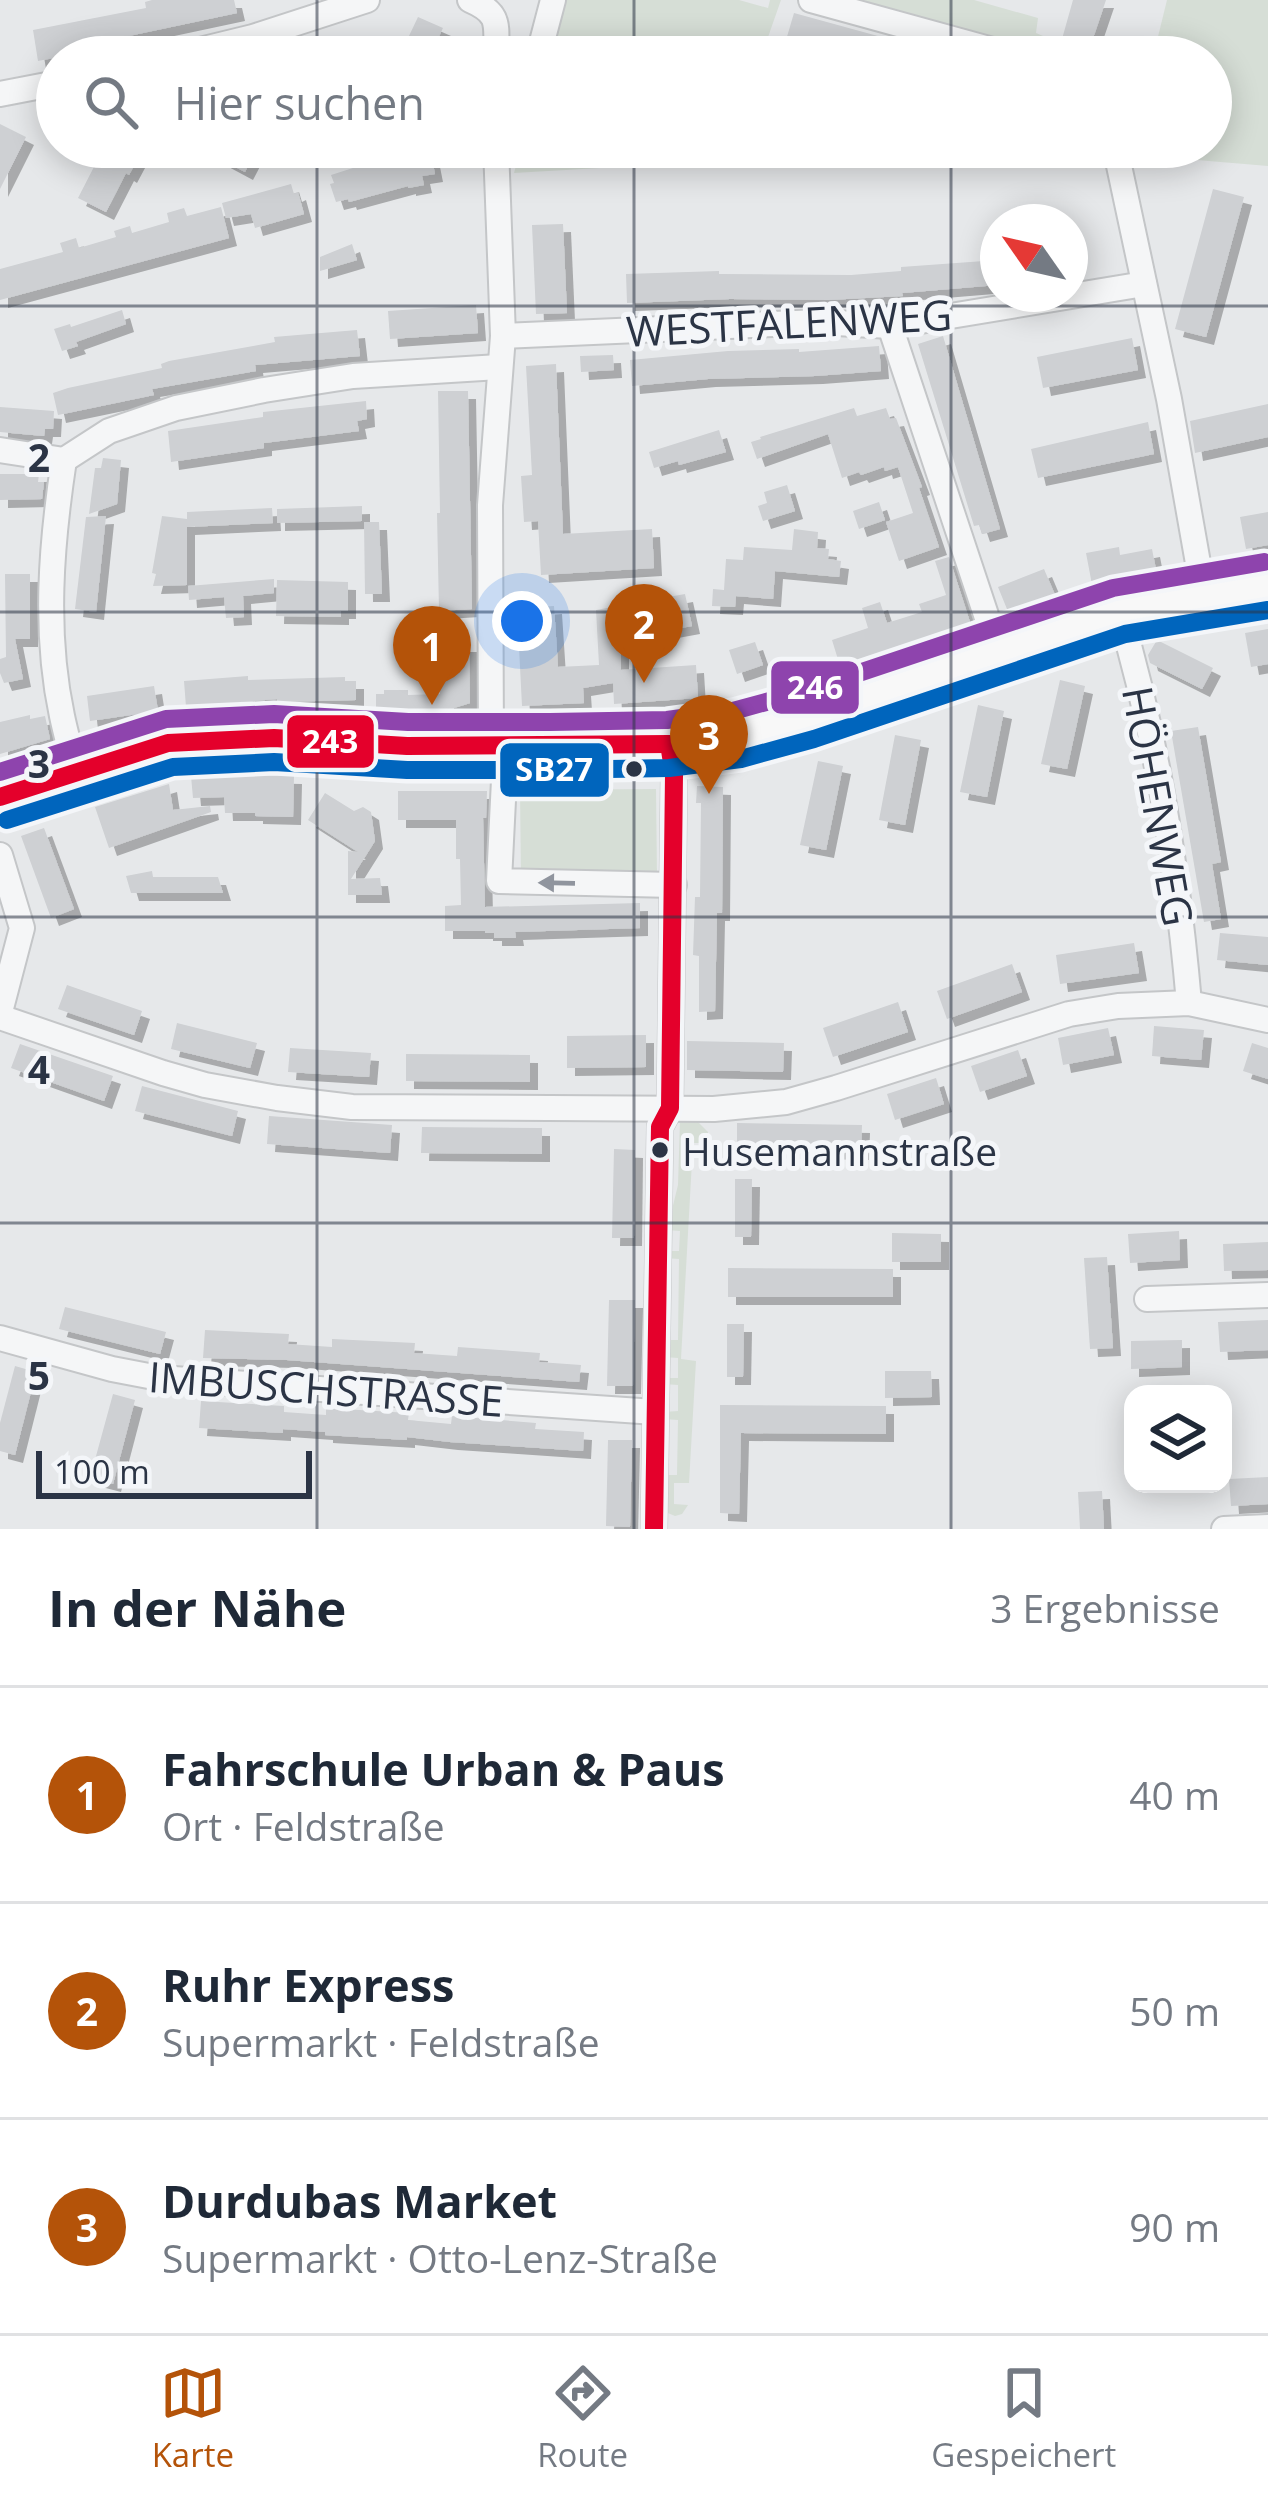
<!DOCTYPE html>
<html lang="de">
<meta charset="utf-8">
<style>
body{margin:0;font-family:"Open Sans",sans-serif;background:#f2f2f3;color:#1f2937}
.controls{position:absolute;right:36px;bottom:36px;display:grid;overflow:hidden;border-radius:24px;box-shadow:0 6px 30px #0003}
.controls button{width:108px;height:108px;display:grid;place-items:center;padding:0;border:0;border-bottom:3px solid #e0e1e3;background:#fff;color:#1f2937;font:60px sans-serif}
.compass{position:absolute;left:980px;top:204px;width:108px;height:108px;border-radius:50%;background:#fff;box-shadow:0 6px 30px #0003;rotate:304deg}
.scale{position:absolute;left:36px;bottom:30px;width:276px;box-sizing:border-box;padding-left:12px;border:6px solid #2b3445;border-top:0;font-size:33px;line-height:42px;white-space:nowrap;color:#2b3445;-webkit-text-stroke:9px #f4f6f9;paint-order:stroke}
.you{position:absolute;left:522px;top:621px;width:42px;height:42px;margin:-30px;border:9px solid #fff;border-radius:50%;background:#1a73e8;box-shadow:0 0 0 18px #1a73e833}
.badge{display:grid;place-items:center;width:78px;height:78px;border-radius:50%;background:#b45309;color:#fff;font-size:39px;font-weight:700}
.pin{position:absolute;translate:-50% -99px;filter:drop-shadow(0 3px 6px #0008)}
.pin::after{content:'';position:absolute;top:63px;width:42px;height:36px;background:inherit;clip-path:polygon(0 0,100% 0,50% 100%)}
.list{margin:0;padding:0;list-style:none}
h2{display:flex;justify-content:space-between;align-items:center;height:156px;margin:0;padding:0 48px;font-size:51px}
h2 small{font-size:39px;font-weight:400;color:#747a83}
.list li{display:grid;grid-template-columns:78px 1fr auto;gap:36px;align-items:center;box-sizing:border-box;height:216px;padding:0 48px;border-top:3px solid #e0e1e3}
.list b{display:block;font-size:45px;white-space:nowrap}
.list p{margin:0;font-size:39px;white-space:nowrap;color:#747a83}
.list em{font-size:39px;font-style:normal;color:#747a83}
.icon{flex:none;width:66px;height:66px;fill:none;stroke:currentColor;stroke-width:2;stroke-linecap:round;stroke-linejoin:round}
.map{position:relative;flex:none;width:1268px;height:1529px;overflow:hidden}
.search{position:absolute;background:#fff;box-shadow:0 6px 30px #0003;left:36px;right:36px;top:36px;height:132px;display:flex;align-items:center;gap:30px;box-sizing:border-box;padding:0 42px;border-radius:66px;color:#747a83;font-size:45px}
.sheet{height:804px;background:#fff}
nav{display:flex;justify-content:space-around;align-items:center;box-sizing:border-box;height:168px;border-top:3px solid #e0e1e3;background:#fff;font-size:33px;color:#747a83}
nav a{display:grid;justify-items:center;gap:6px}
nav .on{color:#b45309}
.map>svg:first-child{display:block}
.green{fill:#d6ded6}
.building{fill:#ced0d3;filter:url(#shadow)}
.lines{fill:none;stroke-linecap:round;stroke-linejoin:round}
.minor-casing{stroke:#c4c6c8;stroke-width:28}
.major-casing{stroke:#c2c5c8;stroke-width:34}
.minor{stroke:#f5f6f7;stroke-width:24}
.major{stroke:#f8f8f8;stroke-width:30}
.bus-1-casing{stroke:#f4f6f9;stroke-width:27}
.bus-2-casing{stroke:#f4f6f9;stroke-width:27}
.bus-3-casing{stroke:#f4f6f9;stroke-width:27}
.bus-1{stroke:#e4002b;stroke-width:18}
.bus-2{stroke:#0065bd;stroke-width:18}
.bus-3{stroke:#8e44ad;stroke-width:18}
.oneway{fill:#90959e}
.grid{fill:none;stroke:#2b3445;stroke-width:3;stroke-opacity:0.55}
.bus-dot{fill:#2b3445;stroke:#f4f6f9;stroke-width:4.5}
.labels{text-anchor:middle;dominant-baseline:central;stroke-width:10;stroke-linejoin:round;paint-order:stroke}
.bus-label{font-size:39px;fill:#2b3445;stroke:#f4f6f9;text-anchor:start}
.street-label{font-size:42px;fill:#2b3445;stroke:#f4f6f9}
.grid-label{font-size:39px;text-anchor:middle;font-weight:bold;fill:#2b3445;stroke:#f4f6f9;stroke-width:10;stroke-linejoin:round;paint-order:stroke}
.line-badge{stroke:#f4f6f9;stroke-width:4.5}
.badge-label{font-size:33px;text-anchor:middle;font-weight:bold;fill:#fff}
</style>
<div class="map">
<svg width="1268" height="1529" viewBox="0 0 1268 1529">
<defs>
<filter id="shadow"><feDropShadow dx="8" dy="8" stdDeviation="0" flood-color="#0004"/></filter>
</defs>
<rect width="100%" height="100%" fill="#e6e8ea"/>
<g class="green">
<polygon points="559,0 739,0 768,8 770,0 781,0 761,57 545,57"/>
<polygon points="839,0 974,0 1038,18 1036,33 1050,39 1046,56"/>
<polygon points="1167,0 1268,0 1268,166 1138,155 1140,147 1211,147 1211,57 1153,57"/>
<polygon points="521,147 943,147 947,148 514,173"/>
<polygon points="656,789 657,877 521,878 520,790"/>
<polygon points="680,1121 698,1122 708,1132 707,1143 693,1143 681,1359 696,1361 689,1483 674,1483 674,1504 688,1505 682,1514 675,1516 663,1511 662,1475 677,1475 678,1420 664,1419 664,1412 678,1411 678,1385 664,1384 664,1378 678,1378 678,1358 664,1357 664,1340 678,1340 679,1259 665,1258 666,1251 679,1251 680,1231 667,1230 678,1185"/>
</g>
<g class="building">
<polygon points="152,0 234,0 237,13 124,37 126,44 38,61 33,30 146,8 145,2"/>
<polygon points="1073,0 1106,0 1090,47 1062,39"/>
<polygon points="794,13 947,55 947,57 781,57"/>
<polygon points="418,17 443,28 429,57 399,57"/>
<polygon points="0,124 26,137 0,189"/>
<polygon points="110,147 144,147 129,175 126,173 106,212 78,198 98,159 103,162"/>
<polygon points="223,147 258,147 245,172 217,157"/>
<polygon points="430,149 435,174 422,176 424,185 408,188 408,186 349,202 348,199 336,202 330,184 334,183 331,175 397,154"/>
<polygon points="291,184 294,194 298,192 304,214 255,228 251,214 226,218 222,203"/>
<polygon points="1213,189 1244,197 1206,337 1175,329"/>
<polygon points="221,207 229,238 0,300 0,269 63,252 60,243 76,238 79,248 116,237 114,231 130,226 132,233 169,222 167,213 184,208 187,216"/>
<polygon points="563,224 567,313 536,314 532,225"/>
<polygon points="352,244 357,260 320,271 320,257"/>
<polygon points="998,260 998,285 902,293 903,296 828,300 730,299 627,303 626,274 719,271 719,274 851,275 901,271 901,267"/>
<polygon points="476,305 478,333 390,339 388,311"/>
<polygon points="122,310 126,324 76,342 78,346 62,351 54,329 70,324 71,327"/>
<polygon points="357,330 360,356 255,365 256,371 152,389 154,395 58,415 53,393 68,388 162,368 161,364 169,361 275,342 274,337"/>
<polygon points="943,336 1000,529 982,534 979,525 974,526 918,344"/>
<polygon points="1132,338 1138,370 1043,388 1037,357"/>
<polygon points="879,346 881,371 815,376 708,379 632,386 630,360 728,351 799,349 799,352"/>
<polygon points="613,355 614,370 581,372 580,356"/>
<polygon points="556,364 563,534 652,529 654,568 541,575 538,521 524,522 521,476 532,475 526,366"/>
<polygon points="438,391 468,391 472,609 439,611 437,513 440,513"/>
<polygon points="366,401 367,419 357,421 359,431 264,443 264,448 171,462 168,431 263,417 263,412"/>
<polygon points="1268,404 1268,437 1195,453 1190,421"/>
<polygon points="0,407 54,411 53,429 45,429 44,436 0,432"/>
<polygon points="854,408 857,416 886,408 890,419 896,418 922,487 919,488 939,547 899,561 886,522 913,513 898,467 885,471 884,467 861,475 859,472 842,478 828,434 757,459 751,442 761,439 760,437"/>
<polygon points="1148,422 1154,454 1038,478 1031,449"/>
<polygon points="719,430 726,452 679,465 678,461 654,468 649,452"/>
<polygon points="103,458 121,460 117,504 89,514 95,468 101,468"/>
<polygon points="0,474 39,474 38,482 44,482 42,499 0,500"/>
<polygon points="787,485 795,511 763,521 758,506 767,503 764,492"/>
<polygon points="879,502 885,520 859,529 853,511"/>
<polygon points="362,506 362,521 277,523 277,509"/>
<polygon points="272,508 273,523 187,527 187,585 153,586 156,574 152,573 162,516 187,519 187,512"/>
<polygon points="1268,512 1268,545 1246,549 1240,517"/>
<polygon points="106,516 96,612 75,609 86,517"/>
<polygon points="364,522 379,522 382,594 365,594"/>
<polygon points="794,529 818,532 817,548 829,549 828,559 841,561 839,577 775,571 773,599 736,596 735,607 712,606 713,589 724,590 726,559 743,560 744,547 792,550"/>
<polygon points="1119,547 1120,555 1152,549 1158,580 1094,595 1086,553"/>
<polygon points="949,557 971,625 840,666 832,640 868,628 862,608 880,602 887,623 922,612 919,604 946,595 935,561"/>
<polygon points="1044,569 1055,595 1009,614 998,587"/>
<polygon points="5,574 30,574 30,639 15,639 23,679 4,683 0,673 0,659 6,657"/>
<polygon points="274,579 274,593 243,596 244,617 226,618 224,597 189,600 188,586"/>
<polygon points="277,580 348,582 348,611 341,611 341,617 276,616"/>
<polygon points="685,594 692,626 621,639 621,670 696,665 698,698 614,704 613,683 583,688 584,703 522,706 517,608 554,606 558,667 599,665 596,610"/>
<polygon points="1268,629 1268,664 1251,667 1245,633"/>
<polygon points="1157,640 1213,668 1202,689 1150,663 1148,655"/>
<polygon points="755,642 763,665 737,674 729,650"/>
<polygon points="443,644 469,644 470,703 454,708 454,717 376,719 376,694 384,694 384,690 408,690 408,695 440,694 439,677 443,677"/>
<polygon points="248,676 248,680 345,677 345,681 356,681 356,700 277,702 277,699 186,707 184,681"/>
<polygon points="1060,680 1085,686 1067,769 1041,764"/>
<polygon points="154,686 158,711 90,721 87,696"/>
<polygon points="978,705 1004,711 987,797 960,792"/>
<polygon points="30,715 30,719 45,716 50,739 0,754 0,722"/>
<polygon points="1198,727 1221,862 1212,864 1221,919 1204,922 1171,731"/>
<polygon points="895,735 921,740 905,825 879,820"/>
<polygon points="818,761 843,766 826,850 800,845"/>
<polygon points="241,768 241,775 294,776 293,817 255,816 255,813 225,813 224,797 193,798 191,776 203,772 203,769"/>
<polygon points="169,784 173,810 210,806 211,812 109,848 95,807"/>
<polygon points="697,786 723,787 722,913 717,913 715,1011 699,1012 699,956 693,955 695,897 700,897 701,803 696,803"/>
<polygon points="398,791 487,791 486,818 483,818 485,907 640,903 640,928 515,932 516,938 494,938 494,933 485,933 485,931 445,931 445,906 461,905 460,859 456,859 456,820 398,820"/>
<polygon points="325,793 354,811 363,807 371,812 375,841 351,879 380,878 382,895 348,895 348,851 358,852 308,820"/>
<polygon points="44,828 74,909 51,918 21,836"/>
<polygon points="152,871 153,877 218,877 223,893 131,893 126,876"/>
<polygon points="1220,933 1268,937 1268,965 1217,960"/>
<polygon points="1134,943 1139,973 1060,984 1056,955"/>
<polygon points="1012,964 1022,992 947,1019 937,991"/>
<polygon points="67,985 142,1011 134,1035 58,1009"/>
<polygon points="898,1002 908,1032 833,1057 823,1028"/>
<polygon points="177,1023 257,1043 250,1068 171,1049"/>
<polygon points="1154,1026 1204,1030 1201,1060 1152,1056"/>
<polygon points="1108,1028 1114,1055 1063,1065 1058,1038"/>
<polygon points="646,1035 646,1067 567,1068 567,1036"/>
<polygon points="687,1041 784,1043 783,1072 687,1070"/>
<polygon points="1252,1043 1268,1048 1268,1079 1243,1071"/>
<polygon points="20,1044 113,1076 104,1101 11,1068"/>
<polygon points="290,1048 371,1053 369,1077 288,1072"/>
<polygon points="1018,1050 1027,1076 980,1092 971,1066"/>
<polygon points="406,1054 530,1055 530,1082 406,1081"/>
<polygon points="936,1078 944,1104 895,1120 887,1094"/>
<polygon points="142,1086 238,1111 232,1136 135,1111"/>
<polygon points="269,1116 392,1125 390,1153 267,1144"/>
<polygon points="737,1123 862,1125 861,1152 737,1150"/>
<polygon points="422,1127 542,1128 542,1154 421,1153"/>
<polygon points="614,1149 635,1150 634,1238 612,1238"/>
<polygon points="735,1179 752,1179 751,1237 735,1237"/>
<polygon points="1179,1231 1180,1260 1130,1263 1128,1234"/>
<polygon points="892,1233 941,1234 941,1262 892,1262"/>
<polygon points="1268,1242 1268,1270 1224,1271 1223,1244"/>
<polygon points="1107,1257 1113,1348 1090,1349 1084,1258"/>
<polygon points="728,1268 893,1269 893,1297 728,1297"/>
<polygon points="609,1300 635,1300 633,1386 607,1386"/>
<polygon points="65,1307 166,1332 160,1354 59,1329"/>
<polygon points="1268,1320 1268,1350 1220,1352 1218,1322"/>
<polygon points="727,1324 744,1324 743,1377 727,1377"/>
<polygon points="205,1330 289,1334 288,1344 332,1347 332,1339 415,1343 414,1353 457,1356 458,1347 540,1353 539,1362 581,1365 579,1382 287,1360 203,1358"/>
<polygon points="1182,1340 1182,1367 1131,1369 1131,1341"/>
<polygon points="15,1366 36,1372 15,1455 0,1451 0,1423"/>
<polygon points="885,1371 931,1371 932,1397 885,1398"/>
<polygon points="113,1394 135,1400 113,1484 90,1478"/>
<polygon points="201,1401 284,1406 284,1412 326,1415 326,1408 409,1413 408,1420 451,1424 452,1416 536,1423 535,1429 584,1432 583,1451 450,1442 407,1437 407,1440 325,1435 325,1432 283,1429 283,1433 199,1428"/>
<polygon points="720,1405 886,1406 886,1434 741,1433 739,1514 720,1513"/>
<polygon points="608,1440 632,1440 630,1527 606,1526"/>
<polygon points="1268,1477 1268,1504 1231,1506 1229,1479"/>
<polygon points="1102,1491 1104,1529 1080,1529 1078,1492"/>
</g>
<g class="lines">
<defs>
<g id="minor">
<path d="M470,0c32,14 26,25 26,57"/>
<polyline points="811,0 1018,57"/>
<polyline points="171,57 253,37 367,0"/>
<polyline points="538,57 553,0"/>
<polyline points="0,94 57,83"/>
<polyline points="1121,147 1118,161 1169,399 1204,597"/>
<polyline points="890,326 998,651"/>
<polyline points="503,336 818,322 890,326 1144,284"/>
<polyline points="0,450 64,460 109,431 176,408 264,390 353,376 499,367"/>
<path d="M64,460c-13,85 -20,172 -2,256 4,19 9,37 14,56"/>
<path d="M1119,611c37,123 59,264 70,392"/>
<polyline points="491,746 490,505 503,336 496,147"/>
<polyline points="504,780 499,881 674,885"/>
<polyline points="0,855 22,928 0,1012"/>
<polyline points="0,1017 163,1073 205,1085 277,1098 352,1107 714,1109 786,1102 836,1088 1069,1014 1118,1006 1189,1003 1268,1020"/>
<polyline points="1147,1299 1268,1295"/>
<polyline points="0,1338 112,1369 159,1378 655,1412"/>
<polyline points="654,1529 660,1127 670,1108 674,775 669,744"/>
<polyline points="1224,1529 1268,1527"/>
</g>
<polyline id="major" points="0,797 168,743 222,739 274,738 407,746 550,746 669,744 738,735 806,716 1119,611 1268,586"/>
</defs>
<use href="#minor" class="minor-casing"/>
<use href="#major" class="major-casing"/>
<use href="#minor" class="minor"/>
<use href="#major" class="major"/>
<defs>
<g id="bus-1">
<polyline points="0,797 168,743 274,738 407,746 669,744"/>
<polyline points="654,1529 660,1127 670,1108 674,775 669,744"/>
</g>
<polyline id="bus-2" points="7,820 173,767 274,762 407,770 550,770 669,768 741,759 814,739 1125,634 1268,610"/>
<polyline id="bus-3" points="0,772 166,719 274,714 408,722 550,722 667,720 733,711 799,693 1113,588 1264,562"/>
</defs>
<use href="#bus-1" class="bus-1-casing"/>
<use href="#bus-2" class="bus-2-casing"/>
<use href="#bus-3" class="bus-3-casing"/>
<use href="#bus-1" class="bus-1"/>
<use href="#bus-2" class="bus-2"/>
<use href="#bus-3" class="bus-3"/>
</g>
<defs><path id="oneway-solid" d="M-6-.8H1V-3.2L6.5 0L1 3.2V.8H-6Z" transform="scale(3)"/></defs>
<use class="oneway" href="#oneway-solid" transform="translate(557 883) rotate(-179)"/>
<path class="grid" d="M317,0v57M634,0v57M951,0v57M317,147v1382M634,147v1382M951,147v1382M0,306h1268M0,612h1268M0,917h1268M0,1223h1268"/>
<g class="bus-dot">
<circle cx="634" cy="769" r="10"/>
<circle cx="660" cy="1150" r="10"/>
</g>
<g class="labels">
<g class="bus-label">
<text x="682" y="1150">Husemannstraße</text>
</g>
<g class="street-label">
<text transform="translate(789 322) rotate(-3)">WESTFALENWEG</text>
<text transform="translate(1159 806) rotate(80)">HÖHENWEG</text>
<text transform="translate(326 1388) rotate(4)">IMBUSCHSTRASSE</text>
</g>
</g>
<g class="grid-label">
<text x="39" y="472">2</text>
<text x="39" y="778">3</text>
<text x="39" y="1084">4</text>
<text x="39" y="1390">5</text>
</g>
<g class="line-badge">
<rect x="769" y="659" width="92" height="57" rx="12" fill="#8e44ad"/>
<rect x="285" y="713" width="91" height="57" rx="12" fill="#e4002b"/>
<rect x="498" y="741" width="113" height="58" rx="12" fill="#0065bd"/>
</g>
<g class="badge-label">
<text x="815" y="699">246</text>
<text x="330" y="753">243</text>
<text x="554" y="781">SB27</text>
</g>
</svg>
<div class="controls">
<button><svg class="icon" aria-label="layers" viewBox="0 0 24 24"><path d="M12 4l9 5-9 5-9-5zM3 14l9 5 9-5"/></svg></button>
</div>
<svg class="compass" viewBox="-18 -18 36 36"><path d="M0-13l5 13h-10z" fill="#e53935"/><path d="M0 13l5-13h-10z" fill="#747a83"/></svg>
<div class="scale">100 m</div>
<div class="you"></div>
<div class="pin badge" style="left:432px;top:705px">1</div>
<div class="pin badge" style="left:644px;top:683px">2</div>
<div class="pin badge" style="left:709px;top:794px">3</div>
<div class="search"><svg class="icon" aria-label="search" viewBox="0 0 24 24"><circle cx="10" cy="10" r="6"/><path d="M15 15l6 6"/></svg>Hier suchen</div>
</div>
<section class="sheet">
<h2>In der Nähe<small>3 Ergebnisse</small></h2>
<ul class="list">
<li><span class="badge">1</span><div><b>Fahrschule Urban &amp; Paus</b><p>Ort · Feldstraße</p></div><em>40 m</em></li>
<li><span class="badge">2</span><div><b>Ruhr Express</b><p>Supermarkt · Feldstraße</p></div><em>50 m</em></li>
<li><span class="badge">3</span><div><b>Durdubas Market</b><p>Supermarkt · Otto-Lenz-Straße</p></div><em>90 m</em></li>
</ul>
</section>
<nav>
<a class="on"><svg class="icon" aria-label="map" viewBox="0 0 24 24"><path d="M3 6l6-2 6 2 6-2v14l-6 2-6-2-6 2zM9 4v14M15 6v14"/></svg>Karte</a>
<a><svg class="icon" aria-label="directions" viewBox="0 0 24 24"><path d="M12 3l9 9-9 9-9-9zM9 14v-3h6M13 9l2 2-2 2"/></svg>Route</a>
<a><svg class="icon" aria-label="saved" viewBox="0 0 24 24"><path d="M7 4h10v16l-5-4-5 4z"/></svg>Gespeichert</a>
</nav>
